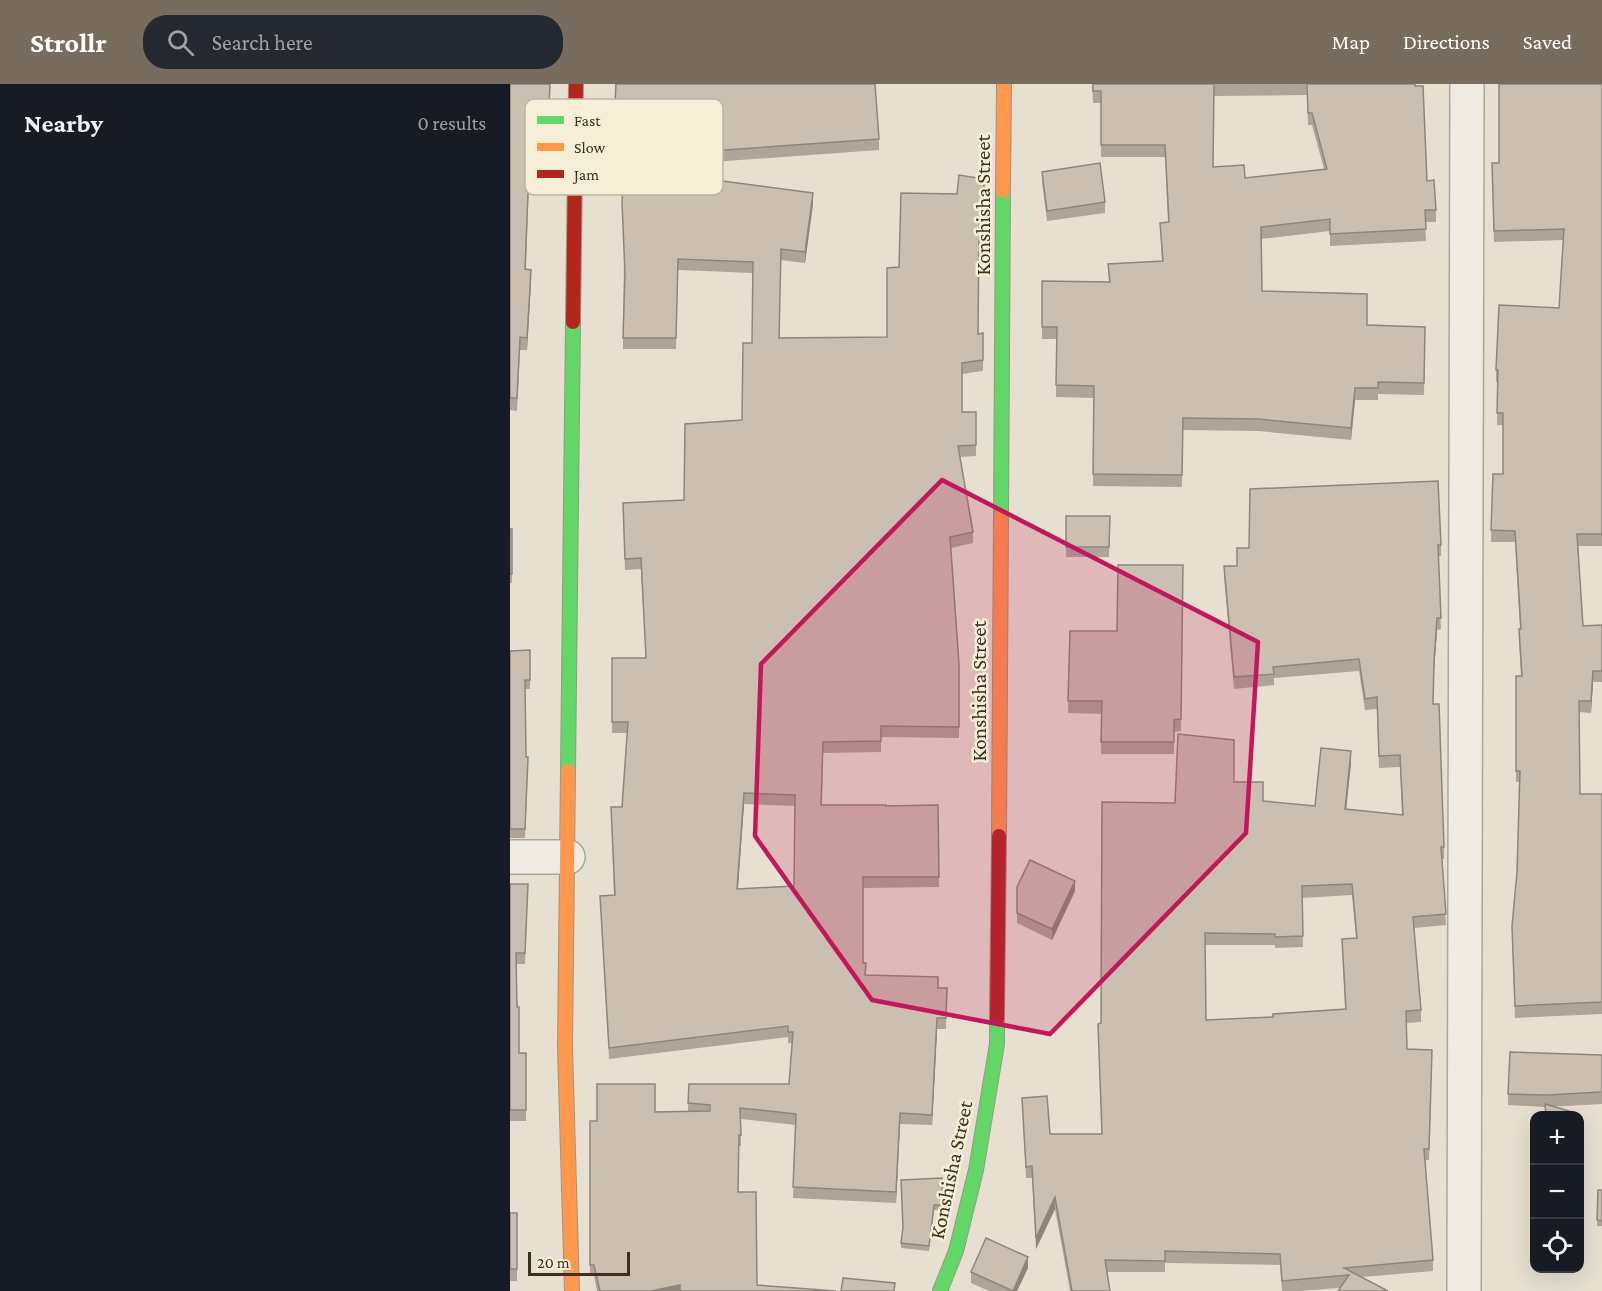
<!DOCTYPE html>
<meta charset="utf-8">
<style>
body{margin:0;font-family:"Crimson Pro",serif;background:#242831;color:#f1f3f6}
.controls{position:absolute;right:18px;bottom:18px;display:grid;overflow:hidden;border-radius:12px;box-shadow:0 6px 24px #0002}
.controls button{width:54px;height:54px;display:grid;place-items:center;padding:0;border:0;border-bottom:2px solid #363941;background:#171b24;color:#f1f3f6;font:30px sans-serif}
.scale{position:absolute;left:18px;bottom:15px;width:102px;box-sizing:border-box;padding-left:6px;border:3px solid #3d2e20;border-top:0;font-size:16px;line-height:21px;white-space:nowrap;color:#3d2e20;-webkit-text-stroke:4px #f7eed8;paint-order:stroke}
.list{margin:0;padding:0;list-style:none}
h2{display:flex;justify-content:space-between;align-items:center;height:78px;margin:0;padding:0 24px;font-size:26px}
h2 small{font-size:20px;font-weight:400;color:#9ea1a6}
.icon{flex:none;width:33px;height:33px;fill:none;stroke:currentColor;stroke-width:2;stroke-linecap:round;stroke-linejoin:round}
.map{position:relative;flex:none;width:1092px;height:1207px;overflow:hidden}
header{display:flex;align-items:center;gap:36px;box-sizing:border-box;height:84px;padding:0 30px;background:#786c5e;color:#fff}
header strong{font-size:28px}
nav{display:flex;gap:33px;margin-inline-start:auto;font-size:21px}
.search{width:420px;height:54px;background:#242831;display:flex;align-items:center;gap:15px;box-sizing:border-box;padding:0 21px;border-radius:24px;color:#9ea1a6;font-size:22px}
main{display:flex}
aside{flex:1;background:#171b24}
.map>svg:first-child{display:block}
.lines{fill:none;stroke-linecap:round;stroke-linejoin:round}
.street-casing{stroke:#ada599;stroke-width:36}
.fast-casing{stroke:#9c958a;stroke-width:16}
.slow-casing{stroke:#9c958a;stroke-width:16}
.jam-casing{stroke:#9c958a;stroke-width:16}
.street{stroke:#efebe3;stroke-width:33}
.fast{stroke:#63d668;stroke-width:14}
.slow{stroke:#ff974d;stroke-width:14}
.jam{stroke:#b3261e;stroke-width:14}
.wall{fill:#afa499;fill-rule:evenodd}
.shaded-wall{fill:#8e867d}
.building{fill:#cbbfb2;stroke:#8e867d;stroke-width:1.5;fill-rule:evenodd}
.marked{fill:#c2185b;fill-opacity:0.2;stroke:#c2185b;stroke-width:4.5;stroke-linejoin:round}
.labels{text-anchor:middle;dominant-baseline:central;stroke-width:5;stroke-linejoin:round;paint-order:stroke}
.street-label{font-size:21px;fill:#3d2e20;stroke:#f7eed8}
.key{fill:#f7eed8;stroke:#bfb4a1;stroke-width:1.5}
.key-label{font-size:16px;fill:#3d2e20}
</style>
<header>
<strong>Strollr</strong>
<div class="search"><svg class="icon" aria-label="search" viewBox="0 0 24 24"><circle cx="10" cy="10" r="6"/><path d="M15 15l6 6"/></svg>Search here</div>
<nav><a>Map</a><a>Directions</a><a>Saved</a></nav>
</header>
<main>
<aside>
<h2>Nearby<small>0 results</small></h2>
<ul class="list">
</ul>
</aside>
<div class="map">
<svg width="1092" height="1207" viewBox="0 0 1092 1207">
<rect width="100%" height="100%" fill="#e7e0d1"/>
<g class="lines">
<defs>
<g id="street">
<polyline points="0,773 58,773"/>
<polyline points="954,1207 957,0"/>
</g>
<g id="fast">
<polyline points="491,432 493,107"/>
<polyline points="58,687 63,238"/>
<polyline points="430,1207 446,1167 466,1086 487,960 487,935"/>
</g>
<g id="slow">
<polyline points="493,107 494,0"/>
<polyline points="58,687 55,963 62,1207"/>
<polyline points="489,752 491,432"/>
</g>
<g id="jam">
<polyline points="63,238 66,0"/>
<polyline points="487,935 489,752"/>
</g>
</defs>
<use href="#street" class="street-casing"/>
<use href="#fast" class="fast-casing"/>
<use href="#slow" class="slow-casing"/>
<use href="#jam" class="jam-casing"/>
<use href="#street" class="street"/>
<use href="#fast" class="fast"/>
<use href="#slow" class="slow"/>
<use href="#jam" class="jam"/>
</g>
<g class="wall">
<polygon points="0,0 40,0 39,34 22,33 22,95 19,95 16,185 21,198 17,266 10,266 7,327 0,326"/>
<path d="M106,0l263,55v11l-250,18 184,36 -8,59 -24,-3 -2,78 108,-1 12,-70 58,-73 27,-15v23l-5,36 -1,96 5,-1v38l-21,3v38h14v44l-16,1 13,75v11l-22,5 8,116v74l-78,-1v15l-58,1 -1,52 64,1 52,-1 1,82 -76,1v75l3,12 72,13h9l-1,41h-9l-5,96 -32,-1 -4,79 -103,-5 3,-73 -55,-6v27h-2l-1,46 19,93 79,6h-239l-3,-15h-4v-155h7l58,-9 33,-1v-8l101,-19 3,-41h-4v-6l-179,22 -9,-163 14,-1 -3,-88h11l5,-74h-15v-75h34l-5,-89 -16,1 -2,-57 61,-13 58,-80 10,-77 1,-70 -75,-3 -2,79h-53l2,-192 2,-42 -12,-1zM234,720l51,2 -1,80 -56,3z"/>
<path d="M582,0h323l12,97 9,29v12h-11l1,19 -96,5v-15l-69,8 1,52 105,34 58,2 -1,68 -46,-1v6h-23l-4,40 -93,-9 -75,-1 -1,57 -89,-1 1,-88 -38,-1v-58h-14v-58l67,1 -1,-18 54,-3 -2,-38 8,-1 -3,-65h-64v-54h-8zM797,11l1,30h4l12,44 -79,9 -32,-11 1,-71z"/>
<polygon points="1092,0 1092,462 1068,462 1073,542 1092,541 1092,598 1083,598 1081,629 1069,628 1070,710 1092,710 1092,930 1005,934 1002,854 1007,788 1009,698 1006,698 1006,592 1011,592 1009,557 1009,545 1010,545 1005,458 981,458 983,390 993,390 993,341 987,341 988,298 986,298 986,286 1049,224 1053,156 984,158 982,79 989,79"/>
<polygon points="532,88 595,118 595,129 537,137 532,98"/>
<polygon points="556,432 600,432 599,473 556,473"/>
<rect x="0" y="445" width="2" height="54"/>
<path d="M931,461v11h-3l3,73 -4,1 -3,42 -1,32 11,143v12h-2l4,66 -32,3 7,82v12l-14,1v26l25,1 -3,110h-4l8,100v11l-71,6 -22,11 -41,3h-17l-2,-26 -115,-2v9h-59l4,19h-40l-15,-82 -19,40 -4,-71h-6l-4,-80 28,36h52l-4,-110 3,-1 74,-220 59,-21 29,19 52,5 36,-43 -5,46 56,6 -2,-48 -21,1 -2,-59 -12,1 -6,-39 -85,7v7l-40,4 -10,-112v-11h13zM842,811l4,43 -14,1 3,70 -72,8 -67,3 -1,-75h70v3l28,-1 -1,-49z"/>
<polygon points="673,481 671,647 664,648 664,670 591,670 592,630 558,629 560,547 607,547"/>
<polygon points="0,567 20,596 20,605 15,605 16,673 18,682 15,754 0,754"/>
<polygon points="0,800 18,800 15,880 6,880 9,969 16,969 16,1037 0,1037"/>
<polygon points="507,803 565,807 542,856 507,839"/>
<polygon points="1092,971 1092,1020 1035,1023 998,1021 998,1010"/>
<polygon points="432,1094 433,1126 424,1126 419,1167 391,1164 391,1159"/>
<polygon points="1088,1106 1092,1106 1092,1142 1087,1142"/>
<rect x="0" y="1129" width="7" height="68"/>
<polygon points="518,1184 507,1207 479,1207 461,1199 461,1188"/>
</g>
<g class="shaded-wall">
<polygon points="474,107 474,118 469,154 469,143"/>
<polygon points="303,109 303,120 295,179 295,168"/>
<polygon points="21,186 21,198 17,266 17,254"/>
<polygon points="845,304 845,316 841,356 841,344"/>
<polygon points="927,534 927,546 924,588 924,577"/>
<polygon points="1083,587 1083,598 1081,629 1081,617"/>
<polygon points="841,667 841,679 835,737 835,725"/>
<polygon points="234,709 234,720 227,816 227,805"/>
<polygon points="565,797 565,807 542,856 542,845"/>
<polygon points="427,934 427,945 422,1041 422,1031"/>
<polygon points="390,1029 390,1040 386,1119 386,1108"/>
<polygon points="545,1113 545,1125 526,1165 526,1154"/>
<polygon points="518,1173 518,1184 507,1207 503,1207"/>
<polygon points="170,1201 170,1207 141,1207"/>
</g>
<g class="building">
<polygon points="0,0 40,0 39,21 22,20 22,83 19,83 15,185 21,186 17,254 10,253 7,314 0,314"/>
<polygon points="106,0 365,0 369,55 115,73 118,20 105,19"/>
<polygon points="583,0 704,0 703,83 734,81 735,94 817,85 802,29 798,29 797,0 905,0 905,2 913,2 917,97 924,96 926,126 915,126 916,145 820,150 820,135 751,143 752,207 857,210 857,241 915,243 914,299 868,298 868,304 845,304 841,344 748,335 673,334 672,391 583,390 584,302 546,301 547,243 532,243 532,197 600,198 598,180 653,177 650,139 659,138 655,61 591,61 591,7 583,7"/>
<polygon points="989,0 1092,0 1092,450 1067,450 1073,542 1092,541 1092,587 1083,587 1081,617 1069,617 1070,710 1092,710 1092,918 1005,922 1002,842 1007,788 1010,687 1006,687 1006,592 1012,592 1009,545 1011,545 1005,447 981,446 983,390 993,390 993,329 987,329 988,286 986,286 989,221 1049,224 1054,145 984,147 982,79 989,79"/>
<polygon points="590,79 595,118 537,127 532,88"/>
<path d="M114,84l189,25 -8,59 -24,-3 -2,89 108,-1v-69l12,-1 2,-74 56,1 2,-19 25,4v12l-5,36 -1,107 5,-1v27l-21,3v49h14v33l-18,1 15,86 -23,5 9,127v63l-78,-1v15l-58,1 -2,63h65v1l52,-1 1,72h-76v86h3l-1,12 73,2v11h9l-1,30h-9l-5,97 -32,-2 -4,79 -103,-5 3,-73 -56,-6 1,27h-2l-1,57h18l1,93 79,6h-156v-6l-29,6h-51l-6,-26h-4v-144h7v-37h58v28l55,-1v-6l-22,-2 1,-19h100l4,-52h-5v-6l-179,22 -9,-152 15,-1 -4,-88h11l6,-85h-16v-64h34l-5,-100 -16,1 -2,-56 61,-3 1,-76 57,-4 1,-77h9l1,-81 -75,-3 -2,79h-53l2,-65 -3,-71zM234,709l51,2 -1,91 -57,3z"/>
<path d="M928,397l3,64h-3l3,73h-4l-3,43 -1,43h6l5,143h-3l5,67 -33,3 8,93 -15,1 1,38 25,1 -3,99h-5l9,111 -89,8 44,23h-50l11,-16 -67,6 -2,-27 -115,-3v10l-60,-1 5,31h-38l-17,-94 -19,41 -4,-72 -6,1 -4,-69 25,-2 3,38h52l-4,-110 3,-1 1,-221 73,1 3,-69 56,6v42h29v19l52,5 6,-58 30,3 -6,58 58,6 -3,-60 -21,1 -2,-59 -12,2 -6,-40 -86,8 1,7 -40,3 -10,-111h13v-18h12l1,-59zM842,800l5,54 -15,1 4,70 -73,5v3l-67,3 -1,-87 70,1v3l28,-1 -1,-50z"/>
<polygon points="556,432 600,432 599,463 556,463"/>
<rect x="0" y="445" width="2" height="45"/>
<polygon points="608,481 673,481 671,635 664,636 664,658 591,658 592,617 558,617 560,547 607,547"/>
<polygon points="20,566 20,596 15,596 16,673 18,673 15,745 0,745 0,567"/>
<polygon points="520,776 565,797 542,845 507,829 507,803"/>
<polygon points="0,800 18,800 15,869 6,869 7,923 9,923 9,969 16,969 16,1026 0,1026"/>
<polygon points="1000,968 1092,971 1092,1008 1037,1011 998,1010"/>
<polygon points="1035,1020 1066,1029 1066,1032 1036,1032"/>
<polygon points="432,1094 433,1121 424,1121 419,1162 391,1159 393,1143 391,1096"/>
<polygon points="1088,1106 1092,1106 1092,1137 1087,1136"/>
<rect x="0" y="1129" width="7" height="56"/>
<polygon points="476,1154 518,1173 503,1207 461,1188"/>
<polygon points="333,1194 385,1199 384,1207 331,1207"/>
</g>
<path class="marked" d="M432,396l316,162 -12,191 -196,201 -178,-34 -117,-164 6,-172z"/>
<g class="labels">
<g class="street-label">
<text transform="translate(473 121) rotate(-90)">Konshisha Street</text>
<text transform="translate(469 607) rotate(-90)">Konshisha Street</text>
<text transform="translate(441 1086) rotate(-78)">Konshisha Street</text>
</g>
</g>
<rect x="15" y="15" width="198" height="96" rx="9" class="key"/>
<rect x="27" y="32" width="27" height="8" fill="#63d668"/>
<rect x="27" y="59" width="27" height="8" fill="#ff974d"/>
<rect x="27" y="86" width="27" height="8" fill="#b3261e"/>
<g class="key-label">
<text x="64" y="42">Fast</text>
<text x="64" y="69">Slow</text>
<text x="64" y="96">Jam</text>
</g>
</svg>
<div class="controls">
<button>+</button>
<button>−</button>
<button><svg class="icon" aria-label="locate" viewBox="0 0 24 24"><circle cx="12" cy="12" r="6"/><path d="M12 2v4M12 18v4M2 12h4M18 12h4"/></svg></button>
</div>
<div class="scale">20 m</div>
</div>
</main>
